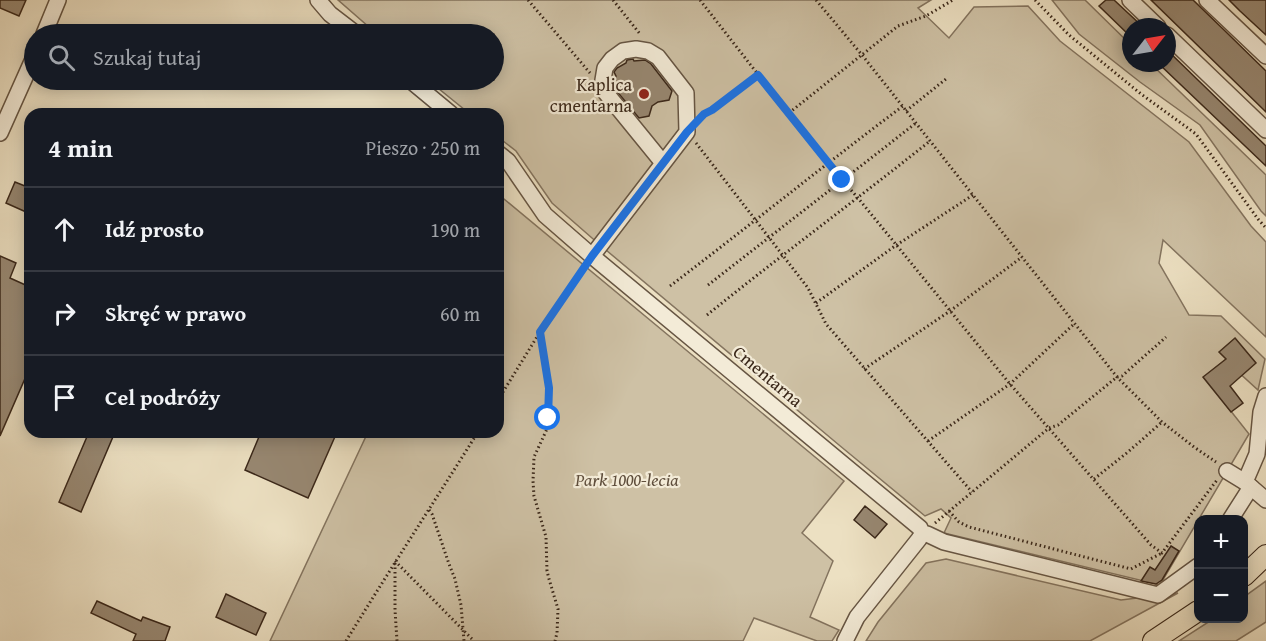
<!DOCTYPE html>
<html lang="pl">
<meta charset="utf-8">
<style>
body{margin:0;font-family:"Gentium Book Plus",serif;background:#20242c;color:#f1f3f6}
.controls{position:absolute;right:18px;bottom:18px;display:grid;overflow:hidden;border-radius:12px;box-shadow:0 3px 15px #0003}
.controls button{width:54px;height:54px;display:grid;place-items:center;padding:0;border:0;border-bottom:2px solid #363941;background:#171b24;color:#f1f3f6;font:30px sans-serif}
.compass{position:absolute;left:1122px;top:18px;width:54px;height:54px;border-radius:50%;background:#171b24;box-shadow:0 3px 15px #0003;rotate:59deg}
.stop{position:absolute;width:18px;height:18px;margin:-14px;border:4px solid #1a73e8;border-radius:50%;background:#fff}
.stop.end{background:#1a73e8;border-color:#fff;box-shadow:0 2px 6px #0008}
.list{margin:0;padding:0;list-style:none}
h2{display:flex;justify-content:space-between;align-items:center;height:78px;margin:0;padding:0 24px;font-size:26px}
h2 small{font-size:20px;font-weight:400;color:#9ea1a6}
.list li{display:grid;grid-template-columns:39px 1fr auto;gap:18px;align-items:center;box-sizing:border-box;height:84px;padding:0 24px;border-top:2px solid #363941}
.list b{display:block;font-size:22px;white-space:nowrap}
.list em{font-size:20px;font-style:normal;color:#9ea1a6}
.icon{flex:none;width:33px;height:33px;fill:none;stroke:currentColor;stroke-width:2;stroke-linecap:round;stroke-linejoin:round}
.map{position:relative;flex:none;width:1266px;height:641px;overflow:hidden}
.search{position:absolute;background:#171b24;box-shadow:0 3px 15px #0003;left:24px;top:24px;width:480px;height:66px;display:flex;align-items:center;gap:15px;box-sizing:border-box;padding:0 21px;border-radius:33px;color:#9ea1a6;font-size:22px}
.panel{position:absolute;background:#171b24;box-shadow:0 3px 15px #0003;left:24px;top:108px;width:480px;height:330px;border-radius:18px}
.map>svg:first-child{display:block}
.green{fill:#cec1a5;stroke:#84745f;stroke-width:1.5}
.building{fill:#978771;stroke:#3a2719;stroke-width:1.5}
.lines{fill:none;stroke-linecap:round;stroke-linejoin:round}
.minor-casing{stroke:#665543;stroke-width:18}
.major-casing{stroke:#3a2719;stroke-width:22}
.path{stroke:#3a2719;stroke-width:3;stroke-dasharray:1.5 3;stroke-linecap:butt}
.minor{stroke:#f3ebd7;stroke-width:15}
.major{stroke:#ece0c2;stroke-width:20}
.route{stroke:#1a73e8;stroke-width:8}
.poi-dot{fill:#8f2418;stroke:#f3ebd7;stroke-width:2}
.labels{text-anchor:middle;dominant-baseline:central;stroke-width:4.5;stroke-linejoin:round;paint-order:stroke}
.poi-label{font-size:18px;fill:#3a2719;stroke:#f3ebd7;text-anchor:end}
.street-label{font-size:18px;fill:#3a2719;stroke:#f3ebd7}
.park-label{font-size:18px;font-style:italic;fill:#5f4e3c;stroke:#f3ebd7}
</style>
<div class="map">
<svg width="1266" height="641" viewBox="0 0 1266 641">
<rect width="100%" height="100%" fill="#ece0c2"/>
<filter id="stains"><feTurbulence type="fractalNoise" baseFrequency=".00333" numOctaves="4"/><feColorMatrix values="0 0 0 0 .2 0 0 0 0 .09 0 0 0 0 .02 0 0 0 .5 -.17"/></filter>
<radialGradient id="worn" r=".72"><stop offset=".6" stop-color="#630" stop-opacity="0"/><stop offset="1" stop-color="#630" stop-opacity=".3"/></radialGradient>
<g class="green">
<polygon points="338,0 931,0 918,8 949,38 974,7 1028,6 1060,41 1189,142 1251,226 1266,242 1266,337 1163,240 1159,263 1189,315 1221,316 1265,359 1258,390 1225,360 1204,377 1249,434 1160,585 944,533 951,518 941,509 925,516 839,445 600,245 552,203 516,151 498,137 498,114 470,114 428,80 494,80 494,34 377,34"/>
<polygon points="1052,0 1085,0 1131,45 1131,63 1150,63 1266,175 1266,216 1261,211 1200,125 1140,82 1079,34"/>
<polygon points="504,199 844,481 802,533 833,561 810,617 839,630 832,641 817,641 754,618 743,641 270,641 368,432 498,432 498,212"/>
<polygon points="946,559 1121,600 1178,593 1090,641 866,641 878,622 926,563"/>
<polygon points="1266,581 1266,622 1236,641 1179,641 1213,619 1244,618 1244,597"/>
</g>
<g class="building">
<polygon points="0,0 26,0 19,16 0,8"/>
<polygon points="1106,0 1114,0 1143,27 1131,27 1131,37 1099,6"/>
<polygon points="1151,0 1193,0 1222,28 1266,71 1266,112"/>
<polygon points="1229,0 1266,0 1266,35 1240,11"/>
<polygon points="1167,50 1266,146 1266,166 1158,63 1167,63"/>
<polygon points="633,59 634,61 645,60 651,64 672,91 669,100 658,102 652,106 649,116 639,118 615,89 614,82 616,76 614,72 617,68 626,63 627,60"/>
<polygon points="15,182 30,188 30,203 26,212 6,203"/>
<polygon points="0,256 16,263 10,278 30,287 30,367 0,436"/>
<polygon points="1235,338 1256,363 1230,386 1243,403 1231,412 1203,377 1226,359 1219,352"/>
<polygon points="89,432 115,432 81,512 59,502"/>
<polygon points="261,432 337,432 308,498 245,470"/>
<polygon points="865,506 887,524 875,538 854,520"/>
<polygon points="1171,546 1179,551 1162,580 1156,584 1141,581 1150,567 1155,570"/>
<polygon points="226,594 266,613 256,635 216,617"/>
<polygon points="97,601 141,621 143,617 170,627 165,641 133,641 136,634 91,613"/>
</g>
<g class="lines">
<defs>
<g id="minor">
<polyline points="318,0 330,14 356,34"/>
<polyline points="1130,0 1158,27"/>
<polyline points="1207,0 1266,56"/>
<polyline points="44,34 58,0"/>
<polyline points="1167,35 1266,130"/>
<polyline points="410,80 451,114"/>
<polyline points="0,133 34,57"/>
<polyline points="498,153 508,161 545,215 592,256 920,528 922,534 919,539 857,617 845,641"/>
<polyline points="592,256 687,132 686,93 658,57 648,51 636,49 623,51 612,59 605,68 603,80 606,93 663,163"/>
<polyline points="1266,396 1261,412 1257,454 1245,482 1266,500"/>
<polyline points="1227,471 1245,482"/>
<polyline points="1230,520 1251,487"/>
<polyline points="922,534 927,534 944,542 1158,595 1198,566"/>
</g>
<g id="major">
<polyline points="1244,576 1266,555"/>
<polyline points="1153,641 1198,611"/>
</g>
</defs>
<use href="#minor" class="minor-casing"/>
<use href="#major" class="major-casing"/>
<g class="path">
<polyline points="528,0 590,73"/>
<polyline points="613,0 640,34"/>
<polyline points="700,0 827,163 858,198 1010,384 1151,545 1162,553 1217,480"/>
<polyline points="816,0 862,55 1117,377 1162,422 1194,447 1216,462"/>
<polyline points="1035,0 1069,35 1141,94 1196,134 1258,219 1266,228"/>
<polyline points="906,111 946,79"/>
<polyline points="789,113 898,26 926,16 953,0"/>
<polyline points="702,116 758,75"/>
<polyline points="696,143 808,288 826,324 972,492"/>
<polyline points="708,285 916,123"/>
<path d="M670,286c78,-59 154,-121 233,-180"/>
<polyline points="816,303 895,246 973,195"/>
<path d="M707,315c73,-59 149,-115 223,-174"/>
<polyline points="540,332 549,388 548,418 547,429 534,457 533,481 534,496 546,537 547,571 549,579 558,609 557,633 555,641"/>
<polyline points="864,369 950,311 1022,257"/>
<polyline points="498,400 540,332 584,267"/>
<polyline points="928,441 1010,384 1075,323"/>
<polyline points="1094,479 1128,452 1162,422"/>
<polyline points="429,510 432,514 449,564 455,579 461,605 464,641"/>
<polyline points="949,511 959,522 969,527 1131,569 1162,553"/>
<polyline points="935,523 1049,428 1058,425 1117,377 1122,376 1166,337"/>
<polyline points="395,561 474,641"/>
<polyline points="395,563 395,610 397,641"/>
<path d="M346,641c43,-70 88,-139 132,-209"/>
</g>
<use href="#minor" class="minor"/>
<use href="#major" class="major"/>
</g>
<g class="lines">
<polyline class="route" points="548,418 549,388 540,332 592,256 687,132 704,114 712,110 758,75 842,180"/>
</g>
<circle class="poi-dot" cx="644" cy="94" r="6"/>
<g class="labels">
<g class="poi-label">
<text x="632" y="84">Kaplica<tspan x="632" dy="21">cmentarna</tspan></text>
</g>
<g class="street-label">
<text transform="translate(768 376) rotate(40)">Cmentarna</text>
</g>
<g class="park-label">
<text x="627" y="479">Park 1000-lecia</text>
</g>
</g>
<rect width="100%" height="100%" filter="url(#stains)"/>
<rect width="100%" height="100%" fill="url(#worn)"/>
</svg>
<div class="controls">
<button>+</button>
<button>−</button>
</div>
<svg class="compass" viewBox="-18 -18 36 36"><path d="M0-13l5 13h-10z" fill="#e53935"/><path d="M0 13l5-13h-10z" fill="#9ea1a6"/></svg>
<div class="stop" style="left:548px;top:418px"></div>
<div class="stop end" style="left:842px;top:180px"></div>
<div class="search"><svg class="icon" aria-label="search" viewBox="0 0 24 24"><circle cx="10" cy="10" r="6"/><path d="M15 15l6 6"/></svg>Szukaj tutaj</div>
<section class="panel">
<h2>4 min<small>Pieszo · 250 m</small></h2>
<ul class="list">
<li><svg class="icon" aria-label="ahead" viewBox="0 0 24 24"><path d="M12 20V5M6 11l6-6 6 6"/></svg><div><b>Idź prosto</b></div><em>190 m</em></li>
<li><svg class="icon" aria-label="right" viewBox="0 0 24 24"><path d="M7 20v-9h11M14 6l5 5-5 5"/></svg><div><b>Skręć w prawo</b></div><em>60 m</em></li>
<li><svg class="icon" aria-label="arrive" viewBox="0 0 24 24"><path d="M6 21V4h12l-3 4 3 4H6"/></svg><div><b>Cel podróży</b></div></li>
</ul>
</section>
</div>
